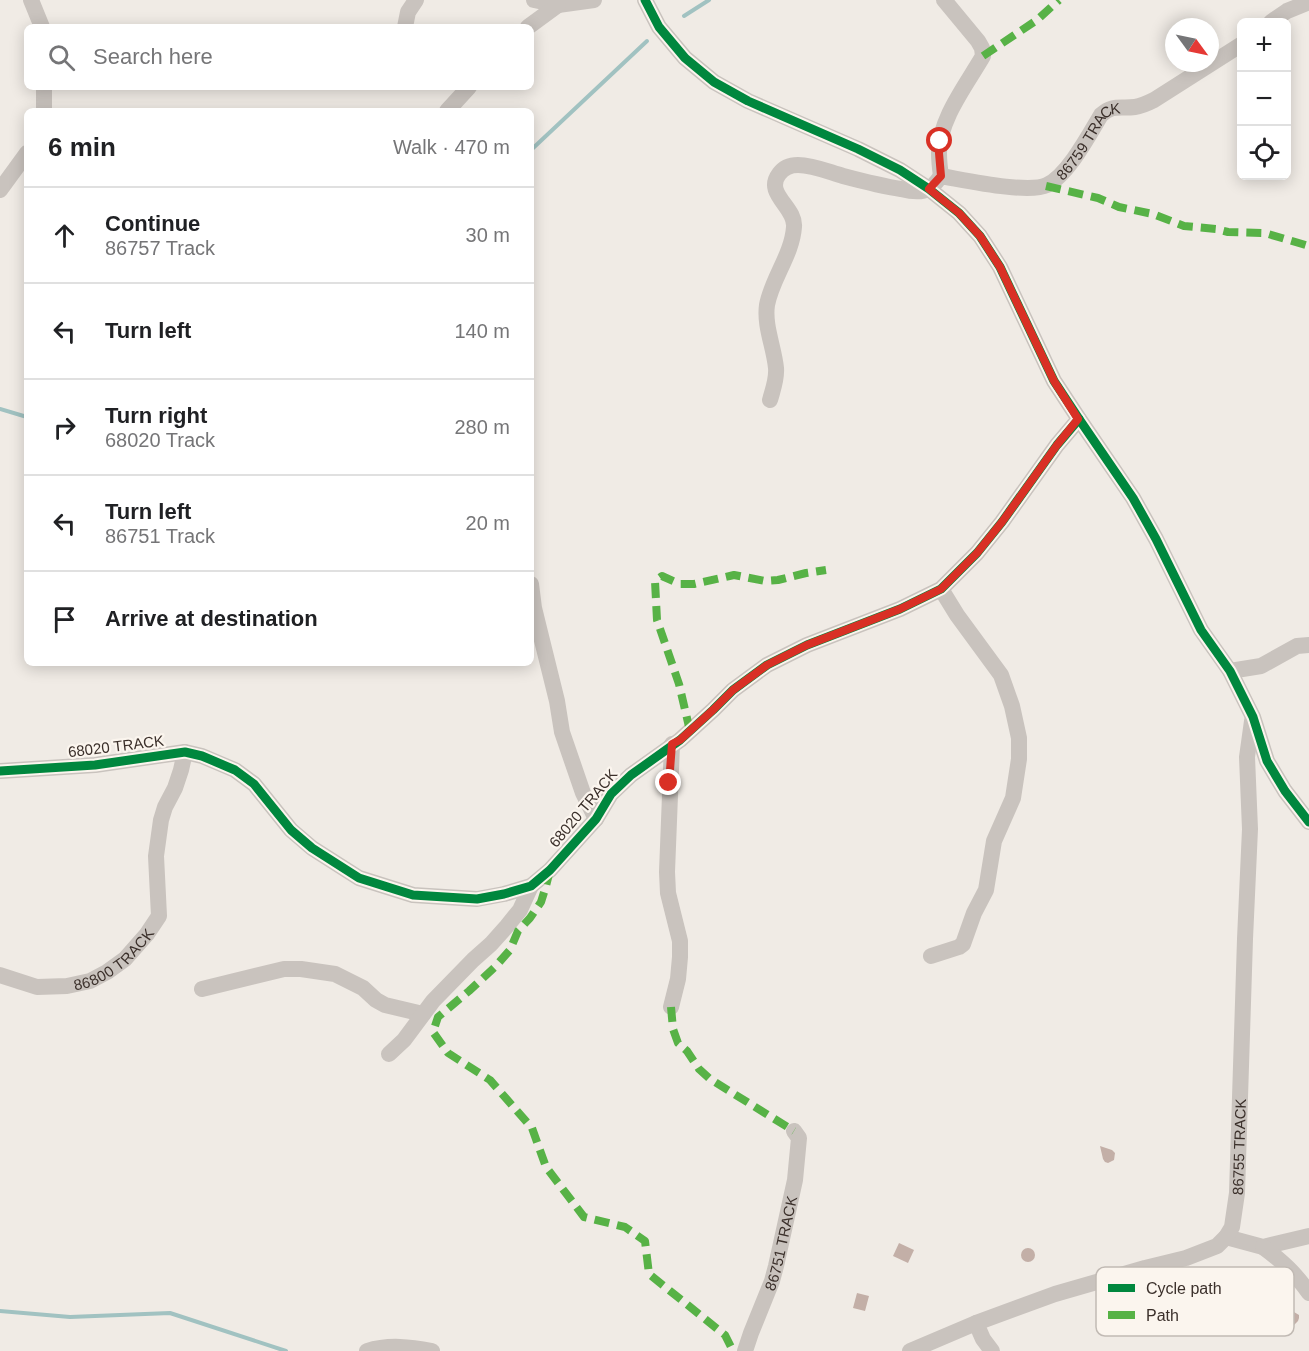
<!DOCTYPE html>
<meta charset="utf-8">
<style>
body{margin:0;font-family:Arial,sans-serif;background:#f2f2f2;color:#202124}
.controls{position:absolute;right:18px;top:18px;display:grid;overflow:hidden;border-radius:9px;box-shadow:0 3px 15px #0003}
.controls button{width:54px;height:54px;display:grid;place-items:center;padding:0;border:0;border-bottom:2px solid #e0e0e0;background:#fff;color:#202124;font:30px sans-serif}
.compass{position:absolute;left:1165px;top:18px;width:54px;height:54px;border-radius:50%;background:#fff;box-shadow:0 3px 15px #0003;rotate:123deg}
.stop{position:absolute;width:18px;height:18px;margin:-14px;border:4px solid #d93025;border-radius:50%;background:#fff}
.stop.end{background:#d93025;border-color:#fff;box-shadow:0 2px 6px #0008}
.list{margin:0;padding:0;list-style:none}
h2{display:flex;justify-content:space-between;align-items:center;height:78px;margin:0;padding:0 24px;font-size:26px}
h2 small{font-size:20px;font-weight:400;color:#757577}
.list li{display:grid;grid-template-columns:39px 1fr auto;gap:18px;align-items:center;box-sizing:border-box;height:96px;padding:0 24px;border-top:2px solid #e0e0e0}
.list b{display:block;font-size:22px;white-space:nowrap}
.list p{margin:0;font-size:20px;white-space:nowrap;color:#757577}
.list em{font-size:20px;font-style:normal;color:#757577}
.icon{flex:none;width:33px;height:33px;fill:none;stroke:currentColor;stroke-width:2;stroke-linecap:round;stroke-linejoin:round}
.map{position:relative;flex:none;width:1309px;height:1351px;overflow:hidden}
.search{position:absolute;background:#fff;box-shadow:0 3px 15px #0003;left:24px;top:24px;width:510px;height:66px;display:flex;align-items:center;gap:15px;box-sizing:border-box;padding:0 21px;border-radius:9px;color:#757577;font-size:22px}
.panel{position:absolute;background:#fff;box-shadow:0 3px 15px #0003;left:24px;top:108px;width:510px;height:558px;border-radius:9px}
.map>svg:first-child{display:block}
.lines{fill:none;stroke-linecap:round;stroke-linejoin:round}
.stream{stroke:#a1c2c1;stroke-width:4}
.building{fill:#c3afa7}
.minor{stroke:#c9c3be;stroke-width:16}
.quiet{stroke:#57b246;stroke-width:8;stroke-dasharray:15 8;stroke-linecap:butt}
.cycleway-casing{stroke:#fbf5ee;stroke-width:13}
.cycleway{stroke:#00873e;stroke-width:9}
.route{stroke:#d93025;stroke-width:8}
.labels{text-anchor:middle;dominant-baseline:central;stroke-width:4.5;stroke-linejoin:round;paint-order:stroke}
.street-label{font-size:15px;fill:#3b302b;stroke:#fbf5ee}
.key{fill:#fbf5ee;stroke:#c1bab4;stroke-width:1.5}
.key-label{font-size:16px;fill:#3b302b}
</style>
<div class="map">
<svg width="1309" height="1351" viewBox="0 0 1309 1351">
<rect width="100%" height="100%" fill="#f0ebe5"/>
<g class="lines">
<g class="stream">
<polyline points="684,16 709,0"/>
<polyline points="531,150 647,41"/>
<polyline points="0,409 27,417"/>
<polyline points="0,1311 70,1317 170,1313 286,1351"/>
</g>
</g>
<g class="building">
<polygon points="1100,1146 1112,1150 1115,1153 1114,1160 1108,1163 1105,1162 1103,1159"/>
<polygon points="899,1243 914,1250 908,1263 893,1256"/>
<circle cx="1028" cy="1255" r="7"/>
<polygon points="1277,1284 1286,1303 1289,1302 1294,1312 1299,1315 1299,1318 1298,1321 1292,1327 1291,1332 1286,1335 1281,1331 1279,1312 1270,1316 1264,1305 1270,1302 1266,1295 1277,1289"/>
<polygon points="857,1293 869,1296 865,1311 853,1308"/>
</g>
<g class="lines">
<g class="minor">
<polyline points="31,0 42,27"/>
<polyline points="534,0 558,5 594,0"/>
<polyline points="645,0 659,27 685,58 714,82 748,101 858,149 900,170 929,189 959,213 980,236 1000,267 1054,381 1079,419 1133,498 1156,539 1201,630 1230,671 1253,717 1267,761 1285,791 1309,822"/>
<polyline points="1271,22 1287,11 1309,2"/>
<polyline points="405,27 408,12 416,0"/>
<polyline points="528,27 558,5"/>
<polyline points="44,87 44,111"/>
<polyline points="447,111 469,87"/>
<path d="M941,176c-1,-7 -2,-15 -2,-23 0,-34 28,-69 44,-97l-1,-8 -4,-7 -34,-41"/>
<polyline points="0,190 27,153"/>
<path id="s1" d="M770,400c3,-11 7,-21 6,-32 -2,-21 -12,-42 -9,-63 5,-27 25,-50 27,-78 2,-20 -30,-33 -15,-53 5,-7 11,-9 19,-9 15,0 31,7 45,11 19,5 38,10 58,13 8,2 20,4 27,0 5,-2 10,-9 13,-13 24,4 87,18 106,9 21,-10 42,-50 54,-70 12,-11 19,-6 34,-8 7,-1 13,-4 19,-7l88,-56"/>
<polyline points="531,584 534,608 557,701 562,732 583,793 596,819"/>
<polyline points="1230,671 1261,666 1297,646 1309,645"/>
<polyline points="0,771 95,765 185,752 202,756 235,770 254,784 291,830 312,848 359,878 413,895 477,899 504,894 531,886 550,870 596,819 611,794 631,775 680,740 713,710 733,690 767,665 807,645 900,609 941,589 977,553 1002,522 1057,445 1079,419"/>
<polyline points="931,956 959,947 963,944 974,913 986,890 994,841 1013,798 1019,759 1019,738 1012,706 1001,675 957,615 941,589"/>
<path id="s2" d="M0,975l37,12 30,-1 23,-5 17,-9 18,-13 22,-25 12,-18 -3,-60 5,-36 4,-13 10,-19 6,-18 4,-18"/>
<polyline points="202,989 284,969 301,969 335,974 363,988 376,1000 385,1005 423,1014"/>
<polyline points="671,1007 678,979 680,957 680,941 668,893 667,872 672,744"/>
<polyline points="389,1054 404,1040 433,1001 473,960 491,944 507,926 520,910 531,886"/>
<polyline points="1226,1237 1263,1247 1309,1236"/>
<path d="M1263,1247c19,14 32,26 46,46"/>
<polyline points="976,1323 983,1339 992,1351"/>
<path d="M367,1351c22,-7 44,-4 65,0"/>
<path id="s3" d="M745,1351l6,-18 21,-52 4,-15 19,-86 4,-42 -5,-7"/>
<path id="s4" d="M910,1351l66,-28 79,-29 90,-26 41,-10 31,-12 9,-9 6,-10 5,-34 8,-254 5,-110 -3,-72 5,-36"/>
</g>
<g class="quiet">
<polyline points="983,56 1037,20 1059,0"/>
<polyline points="1046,186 1098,198 1119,207 1153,214 1184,226 1216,229 1228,232 1265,233 1309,246"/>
<polyline points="690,731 679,684 657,620 655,581 662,576 680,584 694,584 734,575 765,581 778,580 806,573 826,570"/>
<polyline points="550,870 546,886 541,902 530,918 518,931 510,950 495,967 469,991 438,1017 433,1032 448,1053 490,1080 532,1128 546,1167 584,1217 625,1227 645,1241 649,1274 725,1335 733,1351"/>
<polyline points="671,1007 673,1029 678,1043 687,1051 699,1069 710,1079 794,1131"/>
</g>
<defs>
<g id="cycleway">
<polyline points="645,0 659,27 685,58 714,82 748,101 858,149 900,170 929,189 959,213 980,236 1000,267 1054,381 1079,419 1133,498 1156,539 1201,630 1230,671 1253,717 1267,761 1285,791 1309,822"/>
<polyline points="0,771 95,765 185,752 202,756 235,770 254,784 291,830 312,848 359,878 413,895 477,899 504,894 531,886 550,870 596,819 611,794 631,775 680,740 713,710 733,690 767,665 807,645 900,609 941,589 977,553 1002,522 1057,445 1079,419"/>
</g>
</defs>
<use href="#cycleway" class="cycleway-casing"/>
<use href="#cycleway" class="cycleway"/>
</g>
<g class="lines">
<polyline class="route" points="669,783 672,744 680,740 713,710 733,690 767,665 807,645 900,609 941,589 977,553 1002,522 1057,445 1078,419 1054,381 1000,267 980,236 959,213 929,189 941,176 939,153 940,141"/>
</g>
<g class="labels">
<g class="street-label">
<text stroke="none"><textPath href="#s1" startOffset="582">86759 TRACK</textPath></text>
<text transform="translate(116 746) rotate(-7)">68020 TRACK</text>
<text transform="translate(583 808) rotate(-50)">68020 TRACK</text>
<text stroke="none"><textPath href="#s2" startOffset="124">86800 TRACK</textPath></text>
<text stroke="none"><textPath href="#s4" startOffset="430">86755 TRACK</textPath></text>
<text stroke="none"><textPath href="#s3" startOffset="114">86751 TRACK</textPath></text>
</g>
</g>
<rect x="1096" y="1267" width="198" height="69" rx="9" class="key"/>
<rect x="1108" y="1284" width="27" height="8" fill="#00873e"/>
<rect x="1108" y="1311" width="27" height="8" fill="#57b246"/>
<g class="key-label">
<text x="1146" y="1294">Cycle path</text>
<text x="1146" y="1321">Path</text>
</g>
</svg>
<div class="controls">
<button>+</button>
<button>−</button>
<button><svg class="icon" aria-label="locate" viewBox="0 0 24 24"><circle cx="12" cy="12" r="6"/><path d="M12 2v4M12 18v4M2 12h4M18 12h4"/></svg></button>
</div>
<svg class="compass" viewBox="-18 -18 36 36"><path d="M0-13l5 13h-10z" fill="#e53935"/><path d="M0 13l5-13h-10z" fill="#757577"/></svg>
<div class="stop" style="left:940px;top:141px"></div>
<div class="stop end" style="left:669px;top:783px"></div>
<div class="search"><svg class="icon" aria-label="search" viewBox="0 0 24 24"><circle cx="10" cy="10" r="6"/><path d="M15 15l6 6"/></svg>Search here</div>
<section class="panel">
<h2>6 min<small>Walk · 470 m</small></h2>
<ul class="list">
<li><svg class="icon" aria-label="ahead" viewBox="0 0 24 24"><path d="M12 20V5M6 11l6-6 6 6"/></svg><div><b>Continue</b><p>86757 Track</p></div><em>30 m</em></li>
<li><svg class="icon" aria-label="left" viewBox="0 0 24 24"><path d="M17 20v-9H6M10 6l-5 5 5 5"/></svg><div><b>Turn left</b></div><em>140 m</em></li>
<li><svg class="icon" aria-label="right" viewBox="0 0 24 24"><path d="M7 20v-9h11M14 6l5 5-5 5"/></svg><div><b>Turn right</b><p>68020 Track</p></div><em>280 m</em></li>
<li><svg class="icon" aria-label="left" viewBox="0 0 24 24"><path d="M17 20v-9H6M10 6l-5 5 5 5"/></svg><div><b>Turn left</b><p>86751 Track</p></div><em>20 m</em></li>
<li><svg class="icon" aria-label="arrive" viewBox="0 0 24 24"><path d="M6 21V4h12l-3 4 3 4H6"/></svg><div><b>Arrive at destination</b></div></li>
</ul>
</section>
</div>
